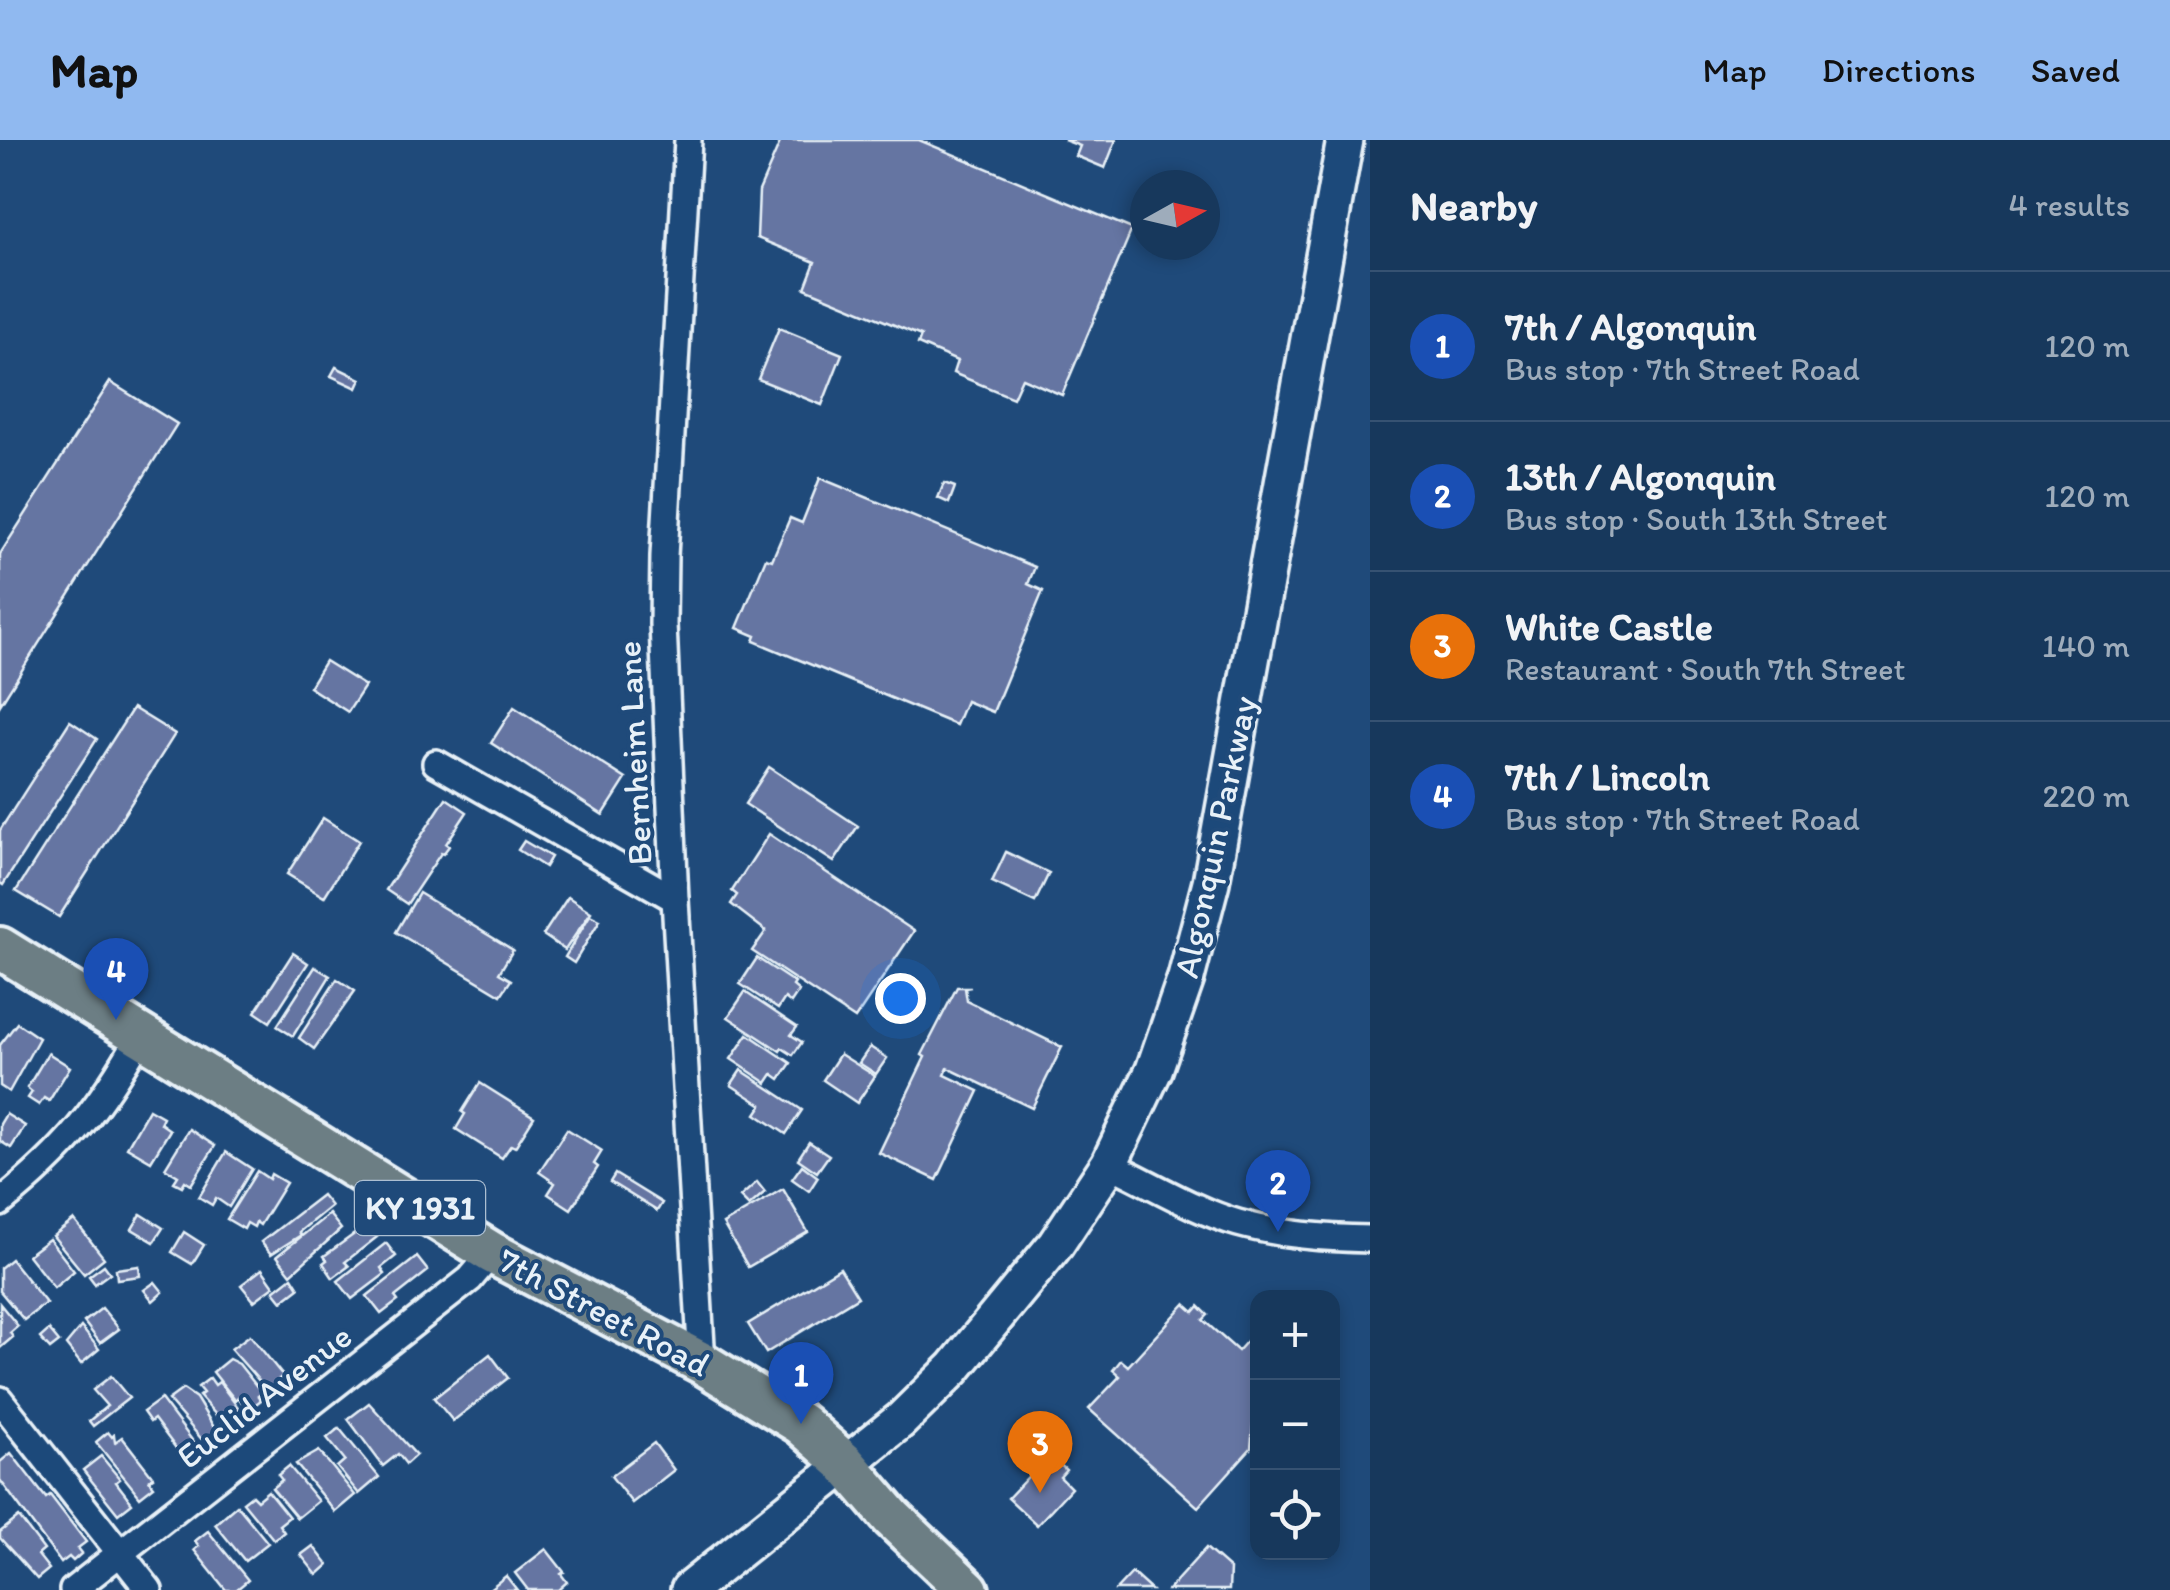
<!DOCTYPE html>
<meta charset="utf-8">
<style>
body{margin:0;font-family:Itim,sans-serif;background:#244365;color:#f1f3f6}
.controls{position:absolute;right:30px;bottom:30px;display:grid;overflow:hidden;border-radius:20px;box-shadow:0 5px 15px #0003}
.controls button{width:90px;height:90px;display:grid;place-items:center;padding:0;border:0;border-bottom:2px solid #365272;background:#17385c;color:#f1f3f6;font:50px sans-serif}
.compass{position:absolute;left:1130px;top:30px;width:90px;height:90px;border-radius:50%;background:#17385c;box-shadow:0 5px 15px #0003;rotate:82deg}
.you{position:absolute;left:900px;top:858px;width:35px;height:35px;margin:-25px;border:8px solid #fff;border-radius:50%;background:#1a73e8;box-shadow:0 0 0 15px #1a73e833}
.badge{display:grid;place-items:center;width:65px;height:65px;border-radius:50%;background:#90b9f0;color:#fff;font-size:32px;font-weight:700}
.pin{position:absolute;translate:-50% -82px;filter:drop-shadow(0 2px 5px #0008)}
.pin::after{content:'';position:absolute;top:52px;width:35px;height:30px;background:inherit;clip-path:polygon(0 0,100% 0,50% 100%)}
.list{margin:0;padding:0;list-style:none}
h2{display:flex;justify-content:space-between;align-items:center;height:130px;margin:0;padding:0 40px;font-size:42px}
h2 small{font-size:32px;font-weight:400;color:#9eacbb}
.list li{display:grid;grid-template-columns:65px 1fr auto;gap:30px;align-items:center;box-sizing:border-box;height:150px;padding:0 40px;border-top:2px solid #365272}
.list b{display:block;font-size:38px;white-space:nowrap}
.list p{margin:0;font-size:32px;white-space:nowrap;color:#9eacbb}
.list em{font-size:32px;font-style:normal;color:#9eacbb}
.icon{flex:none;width:55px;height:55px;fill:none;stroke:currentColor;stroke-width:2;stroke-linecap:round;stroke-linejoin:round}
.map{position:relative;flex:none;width:1370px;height:1450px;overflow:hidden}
header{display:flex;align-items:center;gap:60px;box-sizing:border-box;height:140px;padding:0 50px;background:#90b9f0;color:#111}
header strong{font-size:48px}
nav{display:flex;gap:55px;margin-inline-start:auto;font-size:35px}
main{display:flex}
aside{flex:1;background:#17385c}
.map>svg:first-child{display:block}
.building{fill:#6574a2;stroke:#e8f1f8;stroke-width:2.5}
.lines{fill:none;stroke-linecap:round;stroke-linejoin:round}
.street-casing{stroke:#e8f1f8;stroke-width:32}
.secondary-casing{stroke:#e8f1f8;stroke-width:42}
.primary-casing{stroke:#e8f1f8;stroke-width:48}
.street{stroke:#1f4a7a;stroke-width:25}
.secondary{stroke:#1f4a7a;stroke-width:35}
.primary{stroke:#6c7e84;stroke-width:40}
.labels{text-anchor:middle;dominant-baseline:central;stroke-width:8;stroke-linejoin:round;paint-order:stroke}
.shield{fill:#1f4a7a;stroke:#acbfd2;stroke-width:2.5}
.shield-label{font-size:32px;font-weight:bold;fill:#e8f1f8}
.street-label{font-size:35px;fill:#e8f1f8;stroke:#1f4a7a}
</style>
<header>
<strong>Map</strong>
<nav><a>Map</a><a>Directions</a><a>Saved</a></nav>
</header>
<main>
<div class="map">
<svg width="1370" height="1450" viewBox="0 0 1370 1450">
<rect width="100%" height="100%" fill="#1f4a7a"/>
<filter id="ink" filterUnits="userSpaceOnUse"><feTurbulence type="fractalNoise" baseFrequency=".01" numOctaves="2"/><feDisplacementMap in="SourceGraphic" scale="20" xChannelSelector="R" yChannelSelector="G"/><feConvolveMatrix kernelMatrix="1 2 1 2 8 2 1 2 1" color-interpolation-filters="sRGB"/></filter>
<g filter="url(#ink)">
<g class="building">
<polygon points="781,0 919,0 1132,89 1062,255 1022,238 1013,258 953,233 957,221 918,204 921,196 805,148 815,122 757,98 759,51"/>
<polygon points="1064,0 1116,0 1105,28 1076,16 1080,6"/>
<polygon points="779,188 842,214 822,265 758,239"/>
<polygon points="336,227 361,239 357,248 331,236"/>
<polygon points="110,242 177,284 0,565 0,414"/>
<polygon points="820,338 1035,427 1028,444 1043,451 993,572 966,561 956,585 754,501 756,496 737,488 766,418 772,420 790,378 802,383"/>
<polygon points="944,343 955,347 949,363 938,358"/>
<polygon points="325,521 365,546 348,572 309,547"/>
<polygon points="514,567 626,639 603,675 491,603"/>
<polygon points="133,568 175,594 59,777 16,751"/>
<polygon points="70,581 97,599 3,745 0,743 0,690"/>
<polygon points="769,627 858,686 834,722 745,664"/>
<polygon points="446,658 467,672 446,704 449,706 443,714 441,713 407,764 386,750"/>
<polygon points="323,678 359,701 324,757 287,734"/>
<polygon points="769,694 914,791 855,879 752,811 766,791 731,764 737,755 732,751"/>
<polygon points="524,701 551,717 545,727 518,710"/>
<polygon points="1006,712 1049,733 1035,762 992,742"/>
<polygon points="419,753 513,810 499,833 511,840 501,855 396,792"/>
<polygon points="568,757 591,772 565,810 543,795"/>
<polygon points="590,775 600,780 574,823 565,817"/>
<polygon points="293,813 308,823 270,882 255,872"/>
<polygon points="757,818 795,843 793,846 799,851 791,863 785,858 778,869 740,844"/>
<polygon points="315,827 330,836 293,896 277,886"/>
<polygon points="337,839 355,851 314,909 299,898"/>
<polygon points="957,847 971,847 965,848 967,861 1062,907 1032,968 948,928 945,935 979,951 937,1040 879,1013 925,917 922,915"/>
<polygon points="745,852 797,887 791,895 802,902 793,915 782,908 780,911 728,877"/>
<polygon points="17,883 39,898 9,952 0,946 0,905"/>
<polygon points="748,894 791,923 780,939 773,934 767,943 731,919"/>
<polygon points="870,907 887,918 876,934 859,923"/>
<polygon points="48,913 70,927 49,961 44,958 39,965 28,958 32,952 27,948"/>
<polygon points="840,914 875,936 857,963 823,940"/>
<polygon points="741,930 802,970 786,994 756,974 762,965 731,945"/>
<polygon points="480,943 534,977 515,1007 511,1005 502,1018 456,989 465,974 462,972"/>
<polygon points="149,969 163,977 160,983 170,990 151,1021 127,1007"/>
<polygon points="6,974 25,986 11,1008 0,1001 0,984"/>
<polygon points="189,989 215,1006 191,1045 185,1041 182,1046 174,1042 178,1036 165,1028"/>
<polygon points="567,989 602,1011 594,1024 598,1027 571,1069 548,1054 555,1043 539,1032"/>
<polygon points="809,1002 829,1015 817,1032 798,1019"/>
<polygon points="226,1012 252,1029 229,1067 216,1058 212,1065 199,1057"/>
<polygon points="802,1025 818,1037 809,1051 792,1039"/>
<polygon points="257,1031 269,1039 271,1034 286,1043 260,1085 256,1082 254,1087 247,1083 244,1089 227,1079"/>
<polygon points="615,1034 662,1063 657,1071 610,1042"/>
<polygon points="757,1042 765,1052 749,1066 740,1057"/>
<polygon points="783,1049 808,1092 748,1127 723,1084"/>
<polygon points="322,1055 331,1066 299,1092 301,1095 271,1114 261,1102"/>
<polygon points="141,1074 163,1088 154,1102 132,1089"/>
<polygon points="329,1074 341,1089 291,1134 277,1116"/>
<polygon points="74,1080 104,1118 84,1134 53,1096"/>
<polygon points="367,1085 377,1097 345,1122 349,1126 333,1138 323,1123 327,1120 324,1116"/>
<polygon points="184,1092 204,1105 192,1124 172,1112"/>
<polygon points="49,1099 74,1131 54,1148 28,1115"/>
<polygon points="386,1103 396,1116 381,1128 385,1134 352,1159 338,1141"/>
<polygon points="417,1117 428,1131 395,1157 398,1161 381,1174 367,1156"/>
<polygon points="11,1119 46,1163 24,1180 0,1151 0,1128"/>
<polygon points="104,1125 110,1133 95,1144 89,1136"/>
<polygon points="139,1126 140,1136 117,1139 116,1129"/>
<polygon points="840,1128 858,1157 766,1213 748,1184"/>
<polygon points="262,1129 274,1146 254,1161 241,1145"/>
<polygon points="292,1137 299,1148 282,1161 274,1151"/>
<polygon points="155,1142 163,1152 153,1161 144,1150"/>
<polygon points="0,1164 18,1186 10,1193 13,1197 0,1208"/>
<polygon points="1185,1164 1194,1172 1199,1166 1208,1175 1203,1180 1238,1211 1248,1200 1258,1208 1258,1216 1250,1224 1258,1230 1251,1308 1198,1367 1089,1269 1120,1236 1113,1230 1121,1220 1128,1226"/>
<polygon points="102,1168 119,1189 100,1203 84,1182"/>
<polygon points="81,1187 99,1209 81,1224 66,1205"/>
<polygon points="49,1190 59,1202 50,1209 40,1198"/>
<polygon points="250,1195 283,1236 279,1239 282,1242 269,1252 231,1209"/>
<polygon points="490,1214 508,1238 453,1281 434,1258"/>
<polygon points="229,1219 239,1224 262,1253 258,1256 261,1260 248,1270 238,1257 235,1260 213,1232"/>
<polygon points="111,1236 129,1258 93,1286 89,1281 107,1266 93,1250"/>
<polygon points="210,1238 215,1245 219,1242 240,1270 236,1273 239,1277 226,1286 199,1256 203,1253 198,1247"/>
<polygon points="183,1249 196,1258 218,1294 205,1303 168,1260"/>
<polygon points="161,1259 198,1308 184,1319 154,1279 150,1282 143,1272"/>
<polygon points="369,1263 416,1315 406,1324 398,1314 383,1326 348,1279"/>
<polygon points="339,1288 379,1337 359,1354 337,1327 345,1320 327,1298"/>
<polygon points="108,1292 112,1297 114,1295 115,1302 122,1297 153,1337 149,1340 154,1346 140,1357 96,1302"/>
<polygon points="654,1303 674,1330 632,1363 611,1336"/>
<polygon points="319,1311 355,1355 335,1372 296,1324"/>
<polygon points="11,1313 46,1358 50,1355 86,1402 78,1408 82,1413 73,1421 69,1417 61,1423 0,1340 0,1322"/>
<polygon points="101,1316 120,1339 116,1342 132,1363 118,1374 83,1330"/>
<polygon points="1055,1320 1066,1330 1060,1337 1071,1348 1037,1385 1008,1358 1042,1322 1048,1327"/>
<polygon points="289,1326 318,1361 297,1378 272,1348 282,1340 278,1335"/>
<polygon points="268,1351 289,1377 279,1385 284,1392 274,1400 243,1362 252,1355 257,1360"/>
<polygon points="237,1365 268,1403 245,1421 215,1384"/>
<polygon points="19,1377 44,1410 38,1415 49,1429 37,1439 0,1398 0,1392"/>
<polygon points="208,1391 248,1440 236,1450 226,1450 194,1410 199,1406 195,1401"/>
<polygon points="313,1406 328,1425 317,1435 301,1415"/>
<polygon points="1206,1408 1230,1429 1229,1450 1168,1450"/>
<polygon points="546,1409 564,1432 561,1434 567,1442 558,1450 528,1450 515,1433"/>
<polygon points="1132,1433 1151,1450 1116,1450"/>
<polygon points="506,1436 517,1450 488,1450"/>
</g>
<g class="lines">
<defs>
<g id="street">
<polyline points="688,0 664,416 663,484 675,759 702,1223"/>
<polyline points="436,623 675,759"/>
<path d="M1109,1024c43,20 84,46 129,59 43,12 87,15 132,16"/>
<path d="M0,1063c67,-54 98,-93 141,-168"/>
<polyline points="0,1260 149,1450"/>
<polyline points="73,1450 470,1139 492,1113"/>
</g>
<polyline id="secondary" points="689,1450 901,1280 954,1228 1056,1104 1109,1024 1154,930 1186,838 1211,742 1345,0"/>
<polyline id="primary" points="0,808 492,1113 702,1223 801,1284 845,1323 892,1378 968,1450"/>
</defs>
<use href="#street" class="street-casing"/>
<use href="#secondary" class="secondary-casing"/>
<use href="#primary" class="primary-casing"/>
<use href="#street" class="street"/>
<use href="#secondary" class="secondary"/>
<use href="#primary" class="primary"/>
</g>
</g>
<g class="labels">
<rect class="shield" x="355" y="1041" width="130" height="54" rx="8"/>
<g class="shield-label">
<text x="420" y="1068">KY 1931</text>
</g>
<g class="street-label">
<text transform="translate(634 613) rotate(-93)">Bernheim Lane</text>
<text transform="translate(1215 697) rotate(-78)">Algonquin Parkway</text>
<text transform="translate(604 1172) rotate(28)">7th Street Road</text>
<text transform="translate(264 1256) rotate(-38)">Euclid Avenue</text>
</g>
</g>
</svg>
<div class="controls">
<button>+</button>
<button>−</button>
<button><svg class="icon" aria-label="locate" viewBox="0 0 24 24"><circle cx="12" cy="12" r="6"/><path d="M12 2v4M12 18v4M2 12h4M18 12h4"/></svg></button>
</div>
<svg class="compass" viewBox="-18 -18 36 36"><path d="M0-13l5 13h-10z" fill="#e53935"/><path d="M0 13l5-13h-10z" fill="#9eacbb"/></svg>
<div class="you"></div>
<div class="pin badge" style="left:801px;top:1284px;background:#1a4fb4">1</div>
<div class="pin badge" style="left:1278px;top:1092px;background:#1a4fb4">2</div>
<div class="pin badge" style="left:1040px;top:1353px;background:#e8710a">3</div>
<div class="pin badge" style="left:116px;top:880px;background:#1a4fb4">4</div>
</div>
<aside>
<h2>Nearby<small>4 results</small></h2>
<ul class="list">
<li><span class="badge" style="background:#1a4fb4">1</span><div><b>7th / Algonquin</b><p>Bus stop · 7th Street Road</p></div><em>120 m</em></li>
<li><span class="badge" style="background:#1a4fb4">2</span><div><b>13th / Algonquin</b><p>Bus stop · South 13th Street</p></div><em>120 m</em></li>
<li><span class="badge" style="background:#e8710a">3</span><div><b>White Castle</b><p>Restaurant · South 7th Street</p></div><em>140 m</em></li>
<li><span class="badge" style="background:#1a4fb4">4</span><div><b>7th / Lincoln</b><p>Bus stop · 7th Street Road</p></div><em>220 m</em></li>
</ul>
</aside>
</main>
